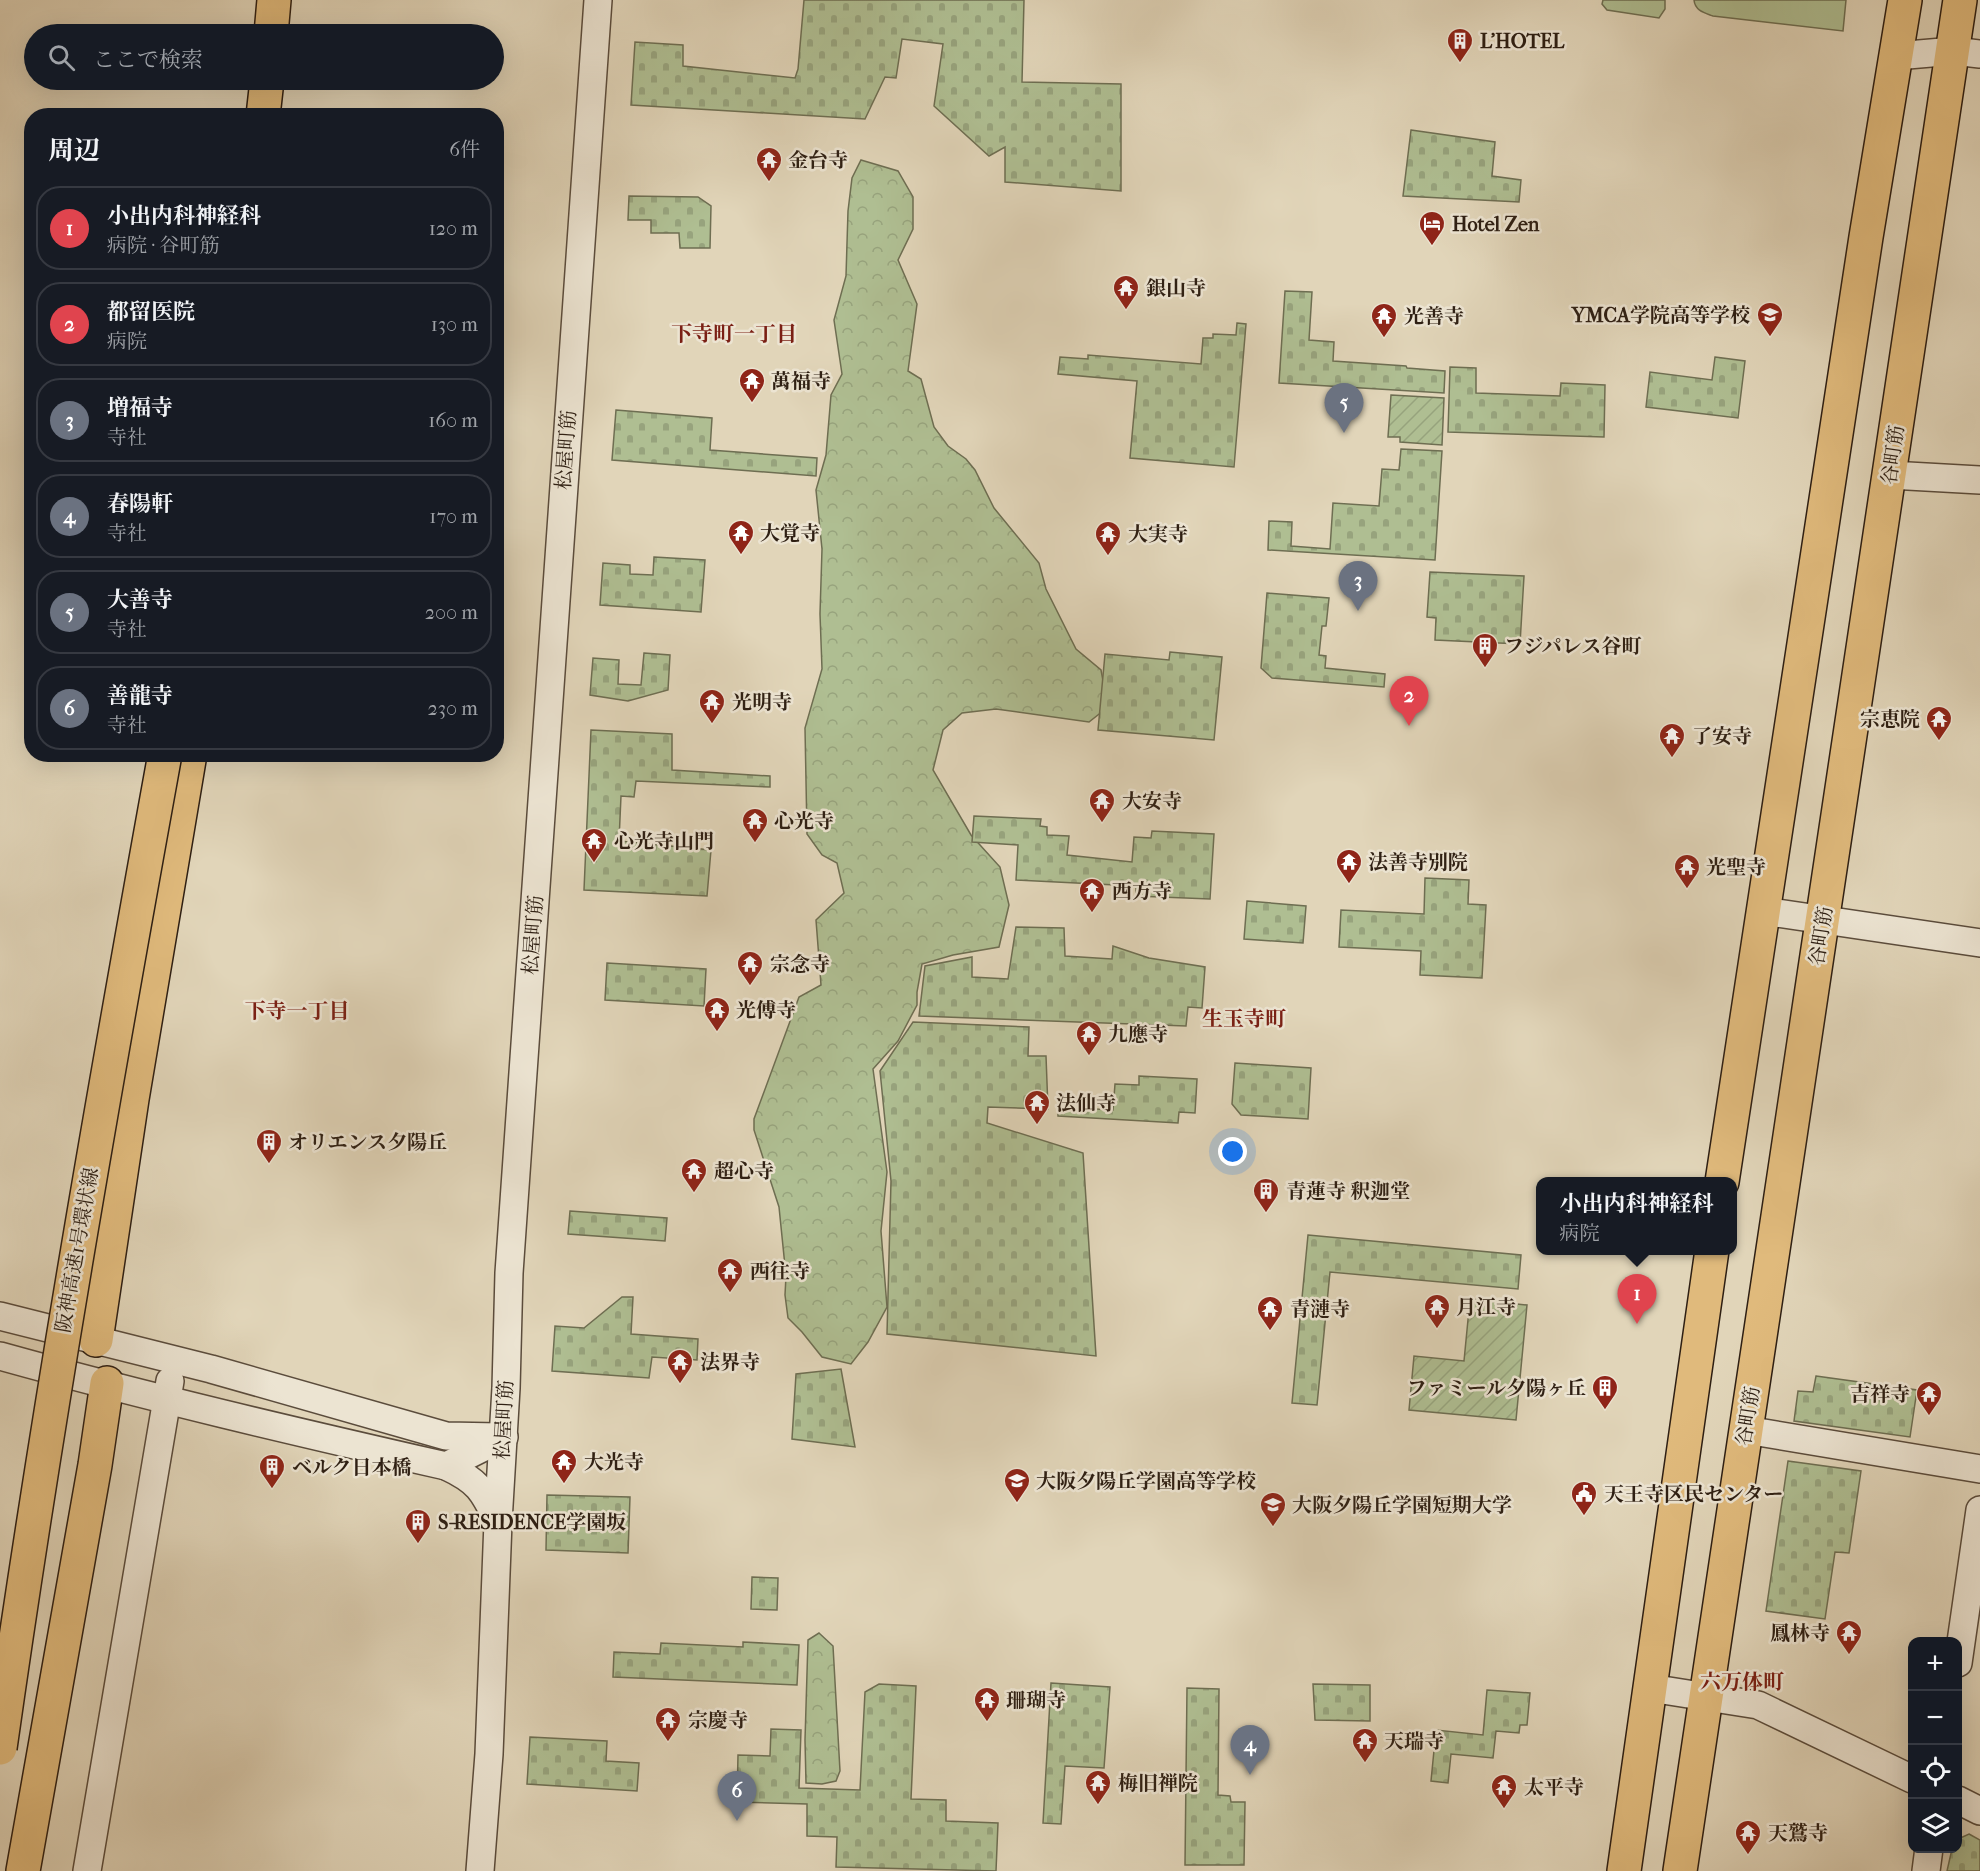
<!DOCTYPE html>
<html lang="ja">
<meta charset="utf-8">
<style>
body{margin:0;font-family:"IM FELL French Canon","Noto Serif JP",serif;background:#242831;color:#f1f3f6}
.controls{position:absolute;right:18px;bottom:18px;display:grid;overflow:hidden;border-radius:12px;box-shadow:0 6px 24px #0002}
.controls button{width:54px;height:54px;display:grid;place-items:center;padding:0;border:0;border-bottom:2px solid #363941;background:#171b24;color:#f1f3f6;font:30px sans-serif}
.you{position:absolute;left:1233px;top:1152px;width:21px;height:21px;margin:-15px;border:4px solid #fff;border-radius:50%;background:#1a73e8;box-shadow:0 0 0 9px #1a73e833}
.badge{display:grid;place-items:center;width:39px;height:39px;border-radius:50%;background:#c59692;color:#fff;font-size:20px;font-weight:700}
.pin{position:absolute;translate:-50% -50px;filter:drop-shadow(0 2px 3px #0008)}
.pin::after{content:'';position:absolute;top:32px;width:21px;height:18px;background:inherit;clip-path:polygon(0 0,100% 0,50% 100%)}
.popup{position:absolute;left:1536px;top:1177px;width:201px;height:78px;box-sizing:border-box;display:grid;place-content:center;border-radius:12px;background:#171b24;filter:drop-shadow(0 2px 4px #0005);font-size:20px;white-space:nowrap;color:#9ea1a6}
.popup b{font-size:22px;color:#f1f3f6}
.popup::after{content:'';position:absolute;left:50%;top:100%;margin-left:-12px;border:12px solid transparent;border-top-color:#171b24}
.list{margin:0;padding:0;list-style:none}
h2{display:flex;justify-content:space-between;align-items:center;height:78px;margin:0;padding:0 24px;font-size:26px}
h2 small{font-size:20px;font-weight:400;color:#9ea1a6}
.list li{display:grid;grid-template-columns:39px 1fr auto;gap:18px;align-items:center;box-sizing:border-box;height:84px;margin:0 12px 12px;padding:0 12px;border:2px solid #363941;border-radius:24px}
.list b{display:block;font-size:22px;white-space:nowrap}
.list p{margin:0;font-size:20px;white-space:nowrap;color:#9ea1a6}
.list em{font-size:20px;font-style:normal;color:#9ea1a6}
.icon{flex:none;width:33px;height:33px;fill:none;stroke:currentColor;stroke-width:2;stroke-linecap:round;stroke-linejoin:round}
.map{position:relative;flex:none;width:1980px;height:1871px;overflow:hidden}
.search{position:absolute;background:#171b24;box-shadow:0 6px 24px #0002;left:24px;top:24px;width:480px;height:66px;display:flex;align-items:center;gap:15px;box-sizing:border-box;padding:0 21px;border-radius:33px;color:#9ea1a6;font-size:22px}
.panel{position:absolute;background:#171b24;box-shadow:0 6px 24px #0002;left:24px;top:108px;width:480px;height:654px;border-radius:24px}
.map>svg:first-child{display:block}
.grass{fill:#afbe92;stroke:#6e6e52;stroke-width:1.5}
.forest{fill:url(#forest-crowns);stroke:#6e6e52;stroke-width:1.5}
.cemetery{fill:url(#cemetery-stones);stroke:#6e6e52;stroke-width:1.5}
.garden{fill:url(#garden-furrows);stroke:#6e6e52;stroke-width:1.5}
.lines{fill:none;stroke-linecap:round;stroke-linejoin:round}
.minor-casing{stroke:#5b4c3c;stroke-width:30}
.major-casing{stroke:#2e1f13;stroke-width:36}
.highway-casing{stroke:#2e1f13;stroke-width:36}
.minor{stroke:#ece4d2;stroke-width:27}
.major{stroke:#e0ba7c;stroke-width:33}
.highway{stroke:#e0ba7c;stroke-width:33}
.highway-bridge-casing{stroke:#2e1f13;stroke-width:36;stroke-linecap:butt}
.highway-bridge{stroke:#e0ba7c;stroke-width:33}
.labels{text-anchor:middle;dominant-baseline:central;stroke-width:5;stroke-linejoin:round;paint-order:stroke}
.poi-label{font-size:20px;font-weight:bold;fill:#2e1f13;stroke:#ece4d2;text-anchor:start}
.street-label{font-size:20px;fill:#2e1f13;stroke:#ece4d2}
.neighbourhood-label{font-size:21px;font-weight:bold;fill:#7a1f14;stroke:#ece4d2}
</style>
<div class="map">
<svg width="1980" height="1871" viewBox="0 0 1980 1871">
<defs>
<pattern id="forest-crowns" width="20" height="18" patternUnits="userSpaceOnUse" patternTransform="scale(1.5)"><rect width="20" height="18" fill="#afbe92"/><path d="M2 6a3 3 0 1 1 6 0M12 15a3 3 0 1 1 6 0" fill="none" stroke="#97a37d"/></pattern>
<pattern id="cemetery-stones" width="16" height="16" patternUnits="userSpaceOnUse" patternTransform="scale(1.5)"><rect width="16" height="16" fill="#afbe92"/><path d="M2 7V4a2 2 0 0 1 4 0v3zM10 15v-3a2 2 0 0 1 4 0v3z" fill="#97a37d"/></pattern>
<pattern id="garden-furrows" width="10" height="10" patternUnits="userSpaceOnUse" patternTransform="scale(1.5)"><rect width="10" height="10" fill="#afbe92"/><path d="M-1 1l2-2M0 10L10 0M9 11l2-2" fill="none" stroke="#97a37d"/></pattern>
</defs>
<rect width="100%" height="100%" fill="#e1d5b9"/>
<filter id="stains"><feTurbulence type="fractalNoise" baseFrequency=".00333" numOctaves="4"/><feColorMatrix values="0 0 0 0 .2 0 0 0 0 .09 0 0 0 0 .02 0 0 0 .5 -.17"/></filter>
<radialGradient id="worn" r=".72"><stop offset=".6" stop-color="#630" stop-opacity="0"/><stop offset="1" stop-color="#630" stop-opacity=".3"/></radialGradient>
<g class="grass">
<polygon points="1603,0 1665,0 1665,9 1659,18 1607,10 1602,4"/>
<path d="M1694,0h152l-3,31 -130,-15c-8,-3 -18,-5 -19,-16z"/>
</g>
<g class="forest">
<polygon points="861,160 898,171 913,197 913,229 898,260 917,304 908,371 921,379 934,427 948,446 966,459 975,470 994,508 1039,563 1046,589 1076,649 1101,670 1108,707 1089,722 996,709 962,713 943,730 933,770 971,835 1000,867 1009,905 999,947 953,955 922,964 917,992 917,1005 898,1041 873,1069 887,1172 881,1231 887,1307 868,1342 851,1364 822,1357 802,1332 788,1318 785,1295 786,1276 779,1207 754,1130 754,1119 799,997 821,985 816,920 844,893 837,863 822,855 807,834 805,728 822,669 820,614 822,549 816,490 826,455 831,395 842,374 834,320 846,276 848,211 852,178"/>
<polygon points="819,1633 833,1646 840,1771 836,1781 822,1784 806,1783 805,1740 808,1640"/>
</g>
<g class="cemetery">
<polygon points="804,0 1024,0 1022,82 1121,84 1121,191 1005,182 1005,147 989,156 934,106 943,44 902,39 896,78 885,77 865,119 631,105 635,42 683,45 683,66 795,78 798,69"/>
<polygon points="1411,130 1495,142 1492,176 1521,180 1519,202 1403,196"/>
<polygon points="629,196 698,197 711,206 710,248 680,248 679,233 651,233 651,220 628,220"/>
<polygon points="1285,291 1312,292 1309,340 1334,342 1333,361 1406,366 1407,368 1445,371 1444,393 1279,383"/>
<polygon points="1237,323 1246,324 1234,467 1130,458 1137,381 1058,374 1060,357 1088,359 1088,355 1201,364 1203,338 1213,338 1213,334 1236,335"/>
<polygon points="1715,357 1745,361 1738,418 1646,407 1650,372 1712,380"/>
<polygon points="1450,367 1476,368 1476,393 1560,396 1561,383 1605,385 1604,437 1448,432"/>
<polygon points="616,410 712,418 710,450 817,458 816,476 612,460"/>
<polygon points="1401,449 1442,451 1435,560 1268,550 1269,521 1292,522 1291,546 1330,549 1333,503 1379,506 1382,469 1399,470"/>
<polygon points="654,557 705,560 701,612 600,605 603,563 630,565 630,574 653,575"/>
<polygon points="1430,572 1524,576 1520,644 1435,640 1436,618 1427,617"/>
<polygon points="1267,593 1329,598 1326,626 1322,626 1319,655 1326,656 1325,668 1385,674 1384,687 1272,678 1261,668"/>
<polygon points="1170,652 1222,657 1214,740 1098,730 1105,654 1169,660"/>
<polygon points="644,653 670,655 668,690 628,701 590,695 593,658 619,660 618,684 641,685"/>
<polygon points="591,730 672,734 672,770 770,776 770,787 636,781 634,797 621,796 619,841 711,850 707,896 584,890"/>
<polygon points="974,816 1041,819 1040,826 1047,827 1047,835 1069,836 1067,855 1132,862 1134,837 1151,838 1152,831 1214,834 1210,899 1136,896 1136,886 1016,880 1018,845 972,842"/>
<polygon points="1425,878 1469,880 1468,904 1486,905 1482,978 1420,975 1421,951 1339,947 1341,910 1424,914"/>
<polygon points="1247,901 1306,906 1303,943 1244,939"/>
<polygon points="1016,927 1064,928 1065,956 1112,959 1113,946 1149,958 1205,967 1202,1008 1188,1007 1186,1026 919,1016 925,966 972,957 972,977 1008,979"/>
<polygon points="607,963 706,969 704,1006 605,1000"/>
<polygon points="913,1022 1029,1027 1028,1056 1046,1056 1048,1109 988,1107 987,1123 1083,1153 1096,1356 887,1334 891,1181 880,1071"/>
<polygon points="1235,1063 1311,1068 1308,1119 1241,1115 1232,1104"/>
<polygon points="1139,1076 1197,1079 1195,1113 1179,1112 1178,1123 1058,1116 1058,1107 1113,1110 1115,1084 1139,1085"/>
<polygon points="570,1211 667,1218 665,1241 568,1234"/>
<polygon points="1308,1235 1521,1255 1518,1289 1330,1272 1317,1405 1292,1403"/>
<polygon points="622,1297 633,1297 631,1334 698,1339 697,1360 652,1357 649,1378 552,1371 555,1326 584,1328"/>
<polygon points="841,1369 855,1447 792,1439 796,1374"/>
<polygon points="1816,1376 1917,1390 1910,1437 1794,1421 1798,1391 1813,1392"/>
<polygon points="1788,1461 1861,1471 1849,1553 1835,1552 1825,1619 1766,1611"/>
<polygon points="547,1495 630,1497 628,1553 546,1550"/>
<polygon points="752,1577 778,1578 777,1610 751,1609"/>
<polygon points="743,1642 799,1645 797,1685 613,1677 614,1652 660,1654 661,1643 743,1647"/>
<polygon points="1051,1683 1110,1687 1104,1768 1065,1766 1061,1824 1043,1823"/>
<polygon points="879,1684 916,1686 911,1799 946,1800 946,1821 998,1823 996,1871 836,1867 837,1837 807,1836 807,1804 737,1802 738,1755 770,1756 771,1729 801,1730 799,1788 860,1790 865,1692"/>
<polygon points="1313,1684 1370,1685 1370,1721 1315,1720"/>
<polygon points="1187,1688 1219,1689 1218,1795 1230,1796 1231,1802 1245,1802 1244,1865 1185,1865"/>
<polygon points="1487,1690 1530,1693 1527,1725 1520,1725 1519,1733 1496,1731 1493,1758 1451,1754 1448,1783 1431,1781 1436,1730 1483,1735"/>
<polygon points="530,1737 607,1741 606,1761 639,1763 637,1791 527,1784"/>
<polygon points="1969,1834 1980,1840 1980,1871 1947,1871 1952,1849 1958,1848 1958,1839"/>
</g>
<g class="garden">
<polygon points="1391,395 1444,398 1442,445 1400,442 1400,437 1388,437"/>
<polygon points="1470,1299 1527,1305 1516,1420 1409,1410 1414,1356 1464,1361"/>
</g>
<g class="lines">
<defs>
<g id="minor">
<polyline points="1896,56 1954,51 1980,54"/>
<polyline points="1890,475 1980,480"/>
<polyline points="1763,911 1980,943"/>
<polyline points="0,1316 211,1369 446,1436 499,1437"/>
<path d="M0,1356c147,41 297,76 446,110l58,-29"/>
<polyline points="1746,1430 1980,1469"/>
<path d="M446,1466c32,15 37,24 52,55"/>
<polyline points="1958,1663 1980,1510"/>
<polyline points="1650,1688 1758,1705 1912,1779"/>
<polyline points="1958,1800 1980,1811"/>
<polyline points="87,1871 170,1381"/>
<polyline points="480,1871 489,1754 498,1522 506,1388 509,1273 598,0"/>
<polyline points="1926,1871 1929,1848"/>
</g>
<g id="major">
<polyline points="1722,1182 1866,237 1905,0"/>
<polyline points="1624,1871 1712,1250"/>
<polyline points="1680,1871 1960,0"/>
</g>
<g id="highway">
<polyline points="271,34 274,0"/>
<polyline points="263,116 267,80"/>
<polyline points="96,1340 132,1099 190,754"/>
<polyline points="23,1871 95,1465 107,1383"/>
</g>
</defs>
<use href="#minor" class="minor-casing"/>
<use href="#major" class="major-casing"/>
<use href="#highway" class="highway-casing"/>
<use href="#minor" class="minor"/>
<use href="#major" class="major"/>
<use href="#highway" class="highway"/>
<defs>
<path id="highway-bridge" d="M0,1748c47,-332 105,-663 165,-994"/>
</defs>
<use href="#highway-bridge" class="highway-bridge-casing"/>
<use href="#highway-bridge" class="highway-bridge"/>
</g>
<defs>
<symbol id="building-pin" viewBox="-11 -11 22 30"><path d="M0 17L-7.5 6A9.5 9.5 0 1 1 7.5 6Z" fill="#8f2418" stroke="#ece4d2"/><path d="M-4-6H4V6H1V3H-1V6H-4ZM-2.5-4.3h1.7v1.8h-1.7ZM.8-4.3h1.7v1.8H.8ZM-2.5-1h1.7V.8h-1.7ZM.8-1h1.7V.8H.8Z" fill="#fff"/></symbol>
<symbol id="temple-pin" viewBox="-11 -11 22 30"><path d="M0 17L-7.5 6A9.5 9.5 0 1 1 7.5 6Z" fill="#8f2418" stroke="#ece4d2"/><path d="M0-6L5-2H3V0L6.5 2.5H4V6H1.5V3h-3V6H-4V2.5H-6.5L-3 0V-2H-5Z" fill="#fff"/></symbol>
<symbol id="hotel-pin" viewBox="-11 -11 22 30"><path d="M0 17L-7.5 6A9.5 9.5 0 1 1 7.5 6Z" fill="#8f2418" stroke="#ece4d2"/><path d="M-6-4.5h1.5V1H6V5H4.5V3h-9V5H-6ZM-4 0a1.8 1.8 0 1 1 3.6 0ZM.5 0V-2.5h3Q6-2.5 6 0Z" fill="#fff"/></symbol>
<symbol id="school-pin" viewBox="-11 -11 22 30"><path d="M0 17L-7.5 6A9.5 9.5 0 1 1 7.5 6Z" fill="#8f2418" stroke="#ece4d2"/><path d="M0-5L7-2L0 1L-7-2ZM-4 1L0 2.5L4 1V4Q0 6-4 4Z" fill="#fff"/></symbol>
<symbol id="civic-pin" viewBox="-11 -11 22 30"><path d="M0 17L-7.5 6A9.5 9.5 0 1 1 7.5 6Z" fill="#8f2418" stroke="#ece4d2"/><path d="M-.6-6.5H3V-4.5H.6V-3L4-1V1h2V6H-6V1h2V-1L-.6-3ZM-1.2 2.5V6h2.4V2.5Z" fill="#fff"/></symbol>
<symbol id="university-pin" viewBox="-11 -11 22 30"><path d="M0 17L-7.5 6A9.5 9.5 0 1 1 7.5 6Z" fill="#8f2418" stroke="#ece4d2"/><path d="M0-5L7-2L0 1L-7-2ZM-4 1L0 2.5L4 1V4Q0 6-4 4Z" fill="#fff"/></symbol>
</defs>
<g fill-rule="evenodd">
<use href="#building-pin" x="1445" y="26" width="30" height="40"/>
<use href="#temple-pin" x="754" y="145" width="30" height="40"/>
<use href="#hotel-pin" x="1417" y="209" width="30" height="40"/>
<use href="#temple-pin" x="1111" y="273" width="30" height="40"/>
<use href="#school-pin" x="1755" y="300" width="30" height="40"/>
<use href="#temple-pin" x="1369" y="301" width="30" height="40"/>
<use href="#temple-pin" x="737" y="366" width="30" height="40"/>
<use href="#temple-pin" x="726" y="518" width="30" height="40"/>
<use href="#temple-pin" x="1093" y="519" width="30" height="40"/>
<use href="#building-pin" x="1470" y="631" width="30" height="40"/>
<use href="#temple-pin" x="697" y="687" width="30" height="40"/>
<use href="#temple-pin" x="1924" y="704" width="30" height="40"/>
<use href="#temple-pin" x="1657" y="721" width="30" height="40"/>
<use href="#temple-pin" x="1087" y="786" width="30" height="40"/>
<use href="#temple-pin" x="740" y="806" width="30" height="40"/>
<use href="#temple-pin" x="579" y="826" width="30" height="40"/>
<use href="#temple-pin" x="1334" y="847" width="30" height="40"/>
<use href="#temple-pin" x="1672" y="852" width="30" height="40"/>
<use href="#temple-pin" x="1077" y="876" width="30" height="40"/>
<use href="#temple-pin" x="735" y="949" width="30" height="40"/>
<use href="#temple-pin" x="702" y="995" width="30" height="40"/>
<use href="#temple-pin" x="1074" y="1019" width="30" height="40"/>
<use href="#temple-pin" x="1022" y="1088" width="30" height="40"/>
<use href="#building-pin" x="254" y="1127" width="30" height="40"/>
<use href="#temple-pin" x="679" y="1156" width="30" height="40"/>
<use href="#building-pin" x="1251" y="1176" width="30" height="40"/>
<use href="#temple-pin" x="715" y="1256" width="30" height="40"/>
<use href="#temple-pin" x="1422" y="1292" width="30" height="40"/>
<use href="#temple-pin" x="1255" y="1294" width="30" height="40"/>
<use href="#temple-pin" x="665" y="1347" width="30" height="40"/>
<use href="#building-pin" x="1590" y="1373" width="30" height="40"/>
<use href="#temple-pin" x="1914" y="1379" width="30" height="40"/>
<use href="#temple-pin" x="549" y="1447" width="30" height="40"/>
<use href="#building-pin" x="257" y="1452" width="30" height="40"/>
<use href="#school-pin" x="1002" y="1466" width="30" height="40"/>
<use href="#civic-pin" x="1569" y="1479" width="30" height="40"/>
<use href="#university-pin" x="1258" y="1490" width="30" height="40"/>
<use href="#building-pin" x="403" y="1507" width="30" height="40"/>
<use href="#temple-pin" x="1834" y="1618" width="30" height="40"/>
<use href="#temple-pin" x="972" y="1685" width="30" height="40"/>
<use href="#temple-pin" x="653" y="1705" width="30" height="40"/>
<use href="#temple-pin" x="1350" y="1726" width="30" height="40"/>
<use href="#temple-pin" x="1083" y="1768" width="30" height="40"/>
<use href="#temple-pin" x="1489" y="1772" width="30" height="40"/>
<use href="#temple-pin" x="1733" y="1818" width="30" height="40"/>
</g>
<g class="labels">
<g class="poi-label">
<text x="1480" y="41">L'HOTEL</text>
<text x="788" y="160">金台寺</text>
<text x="1452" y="224">Hotel Zen</text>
<text x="1146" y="288">銀山寺</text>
<text x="1750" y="315" text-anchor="end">YMCA学院高等学校</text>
<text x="1404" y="316">光善寺</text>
<text x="771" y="381">萬福寺</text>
<text x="760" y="533">大覚寺</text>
<text x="1128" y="534">大実寺</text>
<text x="1504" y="646">フジパレス谷町</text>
<text x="732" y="702">光明寺</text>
<text x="1920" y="719" text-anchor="end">宗恵院</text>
<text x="1692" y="736">了安寺</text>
<text x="1122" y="801">大安寺</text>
<text x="774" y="821">心光寺</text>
<text x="614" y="841">心光寺山門</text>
<text x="1368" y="862">法善寺別院</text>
<text x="1706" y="867">光聖寺</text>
<text x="1112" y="891">西方寺</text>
<text x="770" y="964">宗念寺</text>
<text x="736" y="1010">光傅寺</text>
<text x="1108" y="1034">九應寺</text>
<text x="1056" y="1103">法仙寺</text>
<text x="288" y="1142">オリエンス夕陽丘</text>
<text x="714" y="1171">超心寺</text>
<text x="1286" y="1191">青蓮寺 釈迦堂</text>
<text x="750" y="1271">西往寺</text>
<text x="1456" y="1307">月江寺</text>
<text x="1290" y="1309">青漣寺</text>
<text x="700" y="1362">法界寺</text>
<text x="1586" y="1388" text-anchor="end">ファミール夕陽ヶ丘</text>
<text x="1910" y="1394" text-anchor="end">吉祥寺</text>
<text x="584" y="1462">大光寺</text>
<text x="292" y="1467">ベルク日本橋</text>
<text x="1036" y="1481">大阪夕陽丘学園高等学校</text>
<text x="1604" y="1494">天王寺区民センター</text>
<text x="1292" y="1505">大阪夕陽丘学園短期大学</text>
<text x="438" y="1522">S-RESIDENCE学園坂</text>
<text x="1830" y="1633" text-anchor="end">鳳林寺</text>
<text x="1006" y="1700">珊瑚寺</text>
<text x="688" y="1720">宗慶寺</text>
<text x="1384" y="1741">天瑞寺</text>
<text x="1118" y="1783">梅旧禅院</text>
<text x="1524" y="1787">太平寺</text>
<text x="1768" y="1833">天鷲寺</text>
</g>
<g class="street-label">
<text transform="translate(566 450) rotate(-86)">松屋町筋</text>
<text transform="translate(1893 455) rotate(-82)">谷町筋</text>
<text transform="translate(533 935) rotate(-86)">松屋町筋</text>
<text transform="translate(1821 936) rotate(-81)">谷町筋</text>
<text transform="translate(77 1250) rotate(-80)">阪神高速1号環状線</text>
<text transform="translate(1748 1416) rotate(-81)">谷町筋</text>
<text transform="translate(504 1420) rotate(-87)">松屋町筋</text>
</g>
<g class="neighbourhood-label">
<text x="734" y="334">下寺町一丁目</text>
<text x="297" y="1011">下寺一丁目</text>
<text x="1244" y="1019">生玉寺町</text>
<text x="1742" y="1682">六万体町</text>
</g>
</g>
<rect width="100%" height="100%" filter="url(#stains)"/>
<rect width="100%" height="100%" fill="url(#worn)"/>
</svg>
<div class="controls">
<button>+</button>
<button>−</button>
<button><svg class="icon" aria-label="locate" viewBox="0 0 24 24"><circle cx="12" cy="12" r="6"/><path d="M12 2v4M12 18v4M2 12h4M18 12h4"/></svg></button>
<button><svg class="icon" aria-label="layers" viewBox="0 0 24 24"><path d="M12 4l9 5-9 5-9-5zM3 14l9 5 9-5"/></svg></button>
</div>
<div class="you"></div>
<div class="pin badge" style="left:1637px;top:1324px;background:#e0444e">1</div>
<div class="popup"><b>小出内科神経科</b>病院</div>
<div class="pin badge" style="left:1409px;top:726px;background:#e0444e">2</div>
<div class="pin badge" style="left:1358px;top:611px;background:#6b7280">3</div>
<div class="pin badge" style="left:1250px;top:1775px;background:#6b7280">4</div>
<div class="pin badge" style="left:1344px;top:433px;background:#6b7280">5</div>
<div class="pin badge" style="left:737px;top:1821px;background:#6b7280">6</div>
<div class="search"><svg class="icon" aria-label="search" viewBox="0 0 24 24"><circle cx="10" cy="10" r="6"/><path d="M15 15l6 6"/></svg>ここで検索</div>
<section class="panel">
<h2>周辺<small>6件</small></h2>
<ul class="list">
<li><span class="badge" style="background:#e0444e">1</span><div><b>小出内科神経科</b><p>病院 · 谷町筋</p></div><em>120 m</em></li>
<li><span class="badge" style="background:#e0444e">2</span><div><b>都留医院</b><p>病院</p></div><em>130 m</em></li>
<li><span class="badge" style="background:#6b7280">3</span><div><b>増福寺</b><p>寺社</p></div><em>160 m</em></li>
<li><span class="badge" style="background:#6b7280">4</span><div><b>春陽軒</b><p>寺社</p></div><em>170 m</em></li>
<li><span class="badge" style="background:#6b7280">5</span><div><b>大善寺</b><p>寺社</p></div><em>200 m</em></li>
<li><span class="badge" style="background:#6b7280">6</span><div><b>善龍寺</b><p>寺社</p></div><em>230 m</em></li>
</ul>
</section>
</div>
